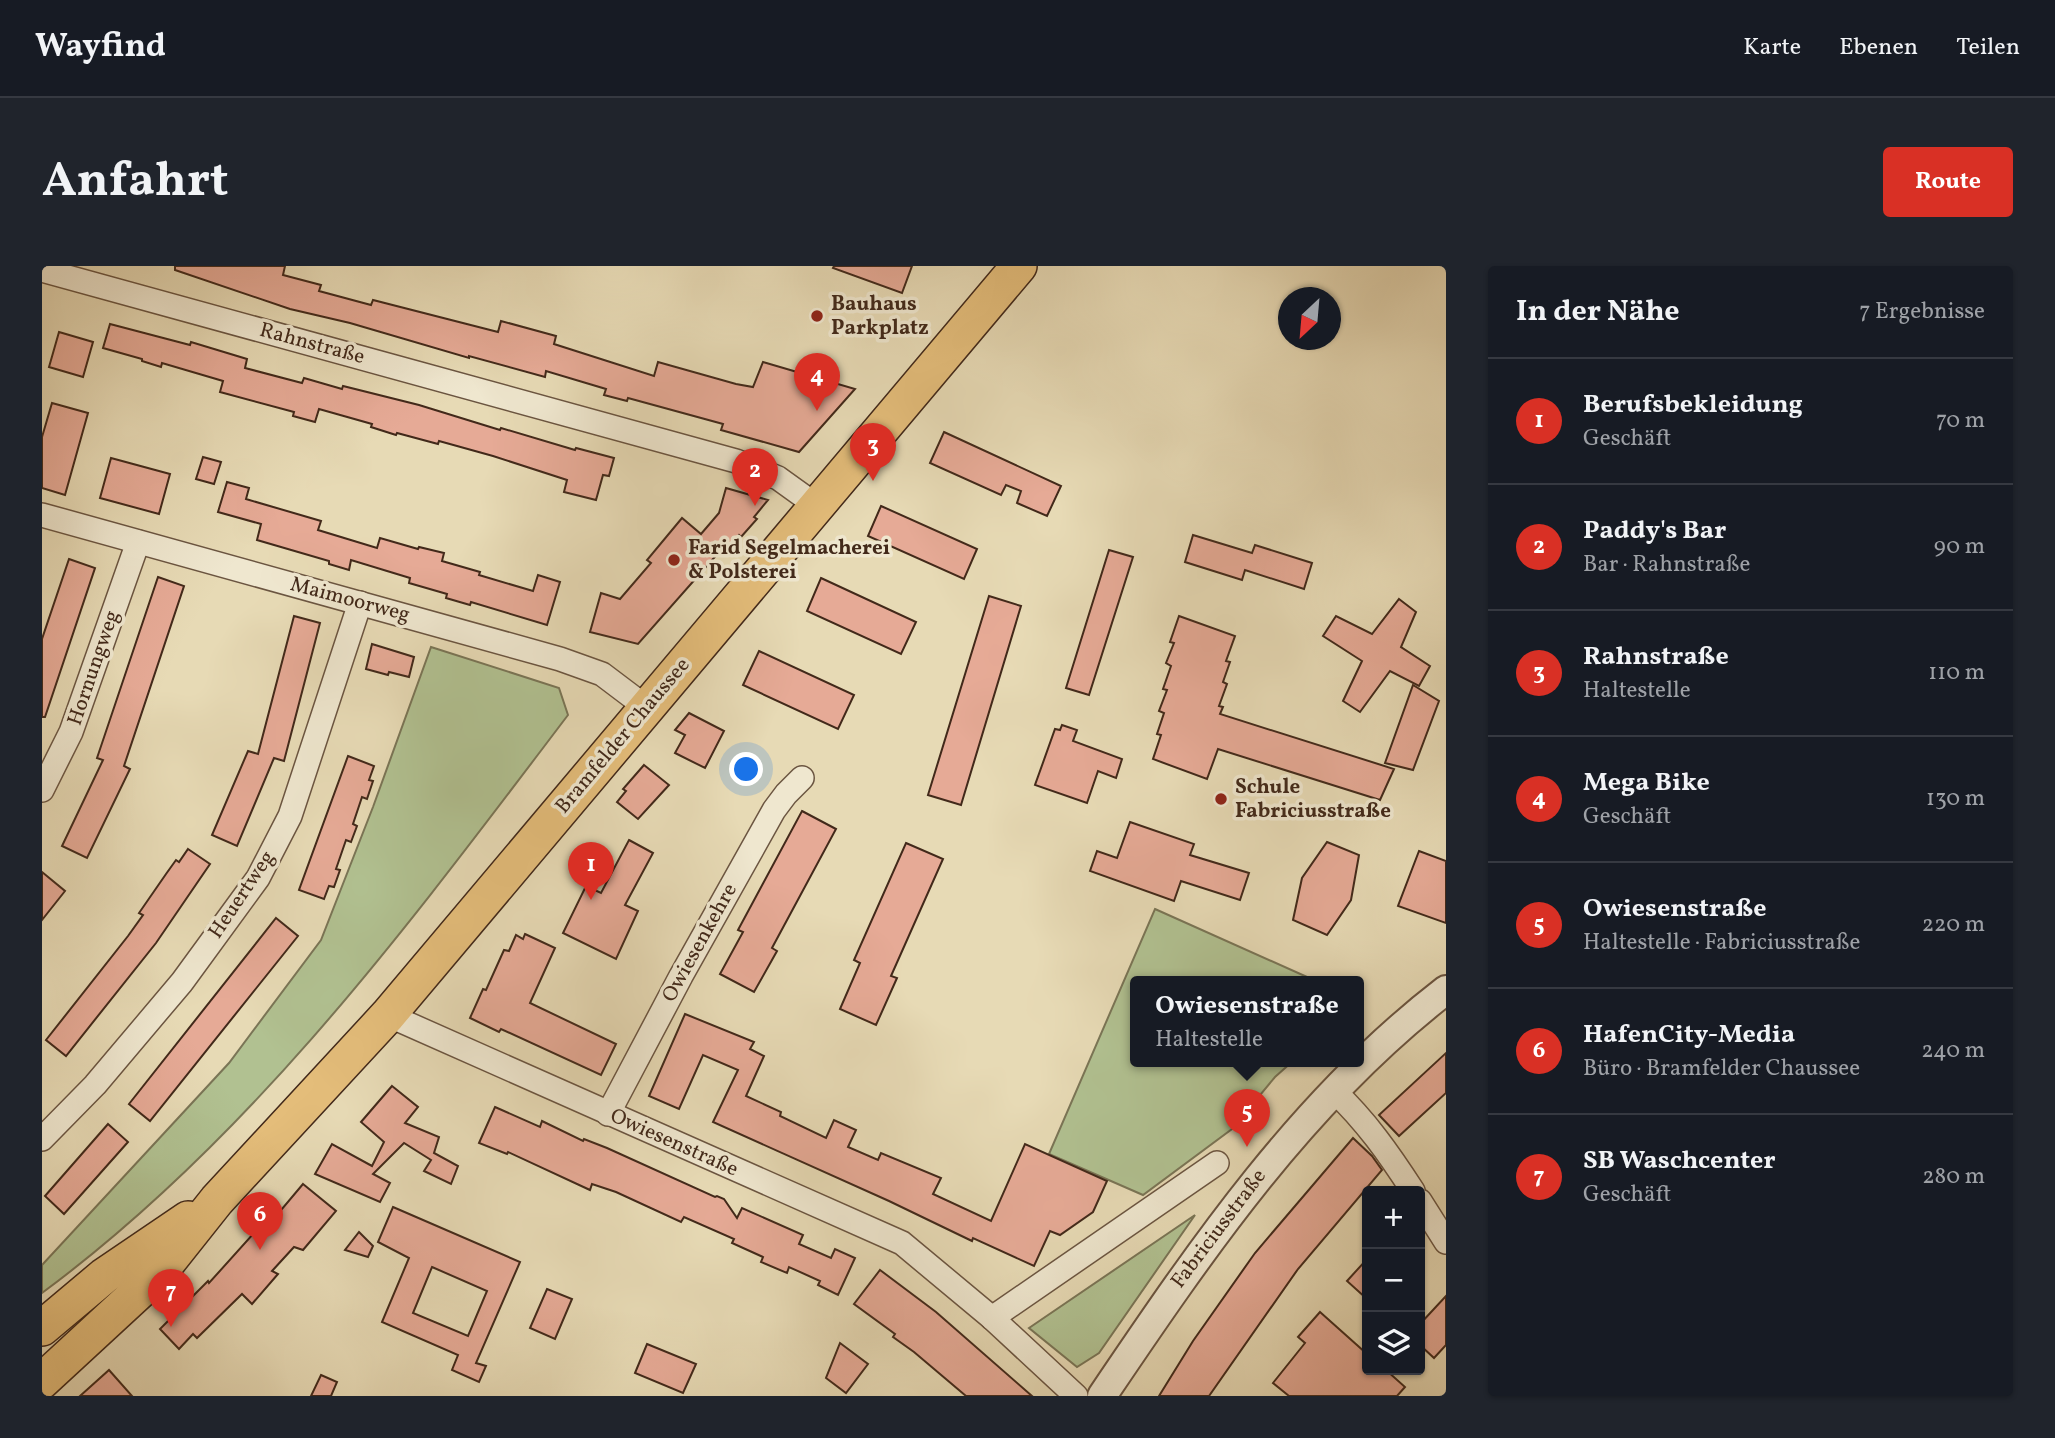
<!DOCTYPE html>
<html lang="de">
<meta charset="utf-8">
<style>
body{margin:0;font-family:Vollkorn,serif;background:#20242c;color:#f1f3f6}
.controls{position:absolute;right:21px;bottom:21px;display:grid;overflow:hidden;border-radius:7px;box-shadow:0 2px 5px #0004}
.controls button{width:63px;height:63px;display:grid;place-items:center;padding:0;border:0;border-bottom:2px solid #363941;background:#171b24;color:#f1f3f6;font:35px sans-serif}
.compass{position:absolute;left:1236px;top:21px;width:63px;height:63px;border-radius:50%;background:#171b24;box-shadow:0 2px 5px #0004;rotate:206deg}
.you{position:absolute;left:705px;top:504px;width:24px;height:24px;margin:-18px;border:5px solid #fff;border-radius:50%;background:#1a73e8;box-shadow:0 0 0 10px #1a73e833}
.badge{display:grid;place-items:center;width:46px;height:46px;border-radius:50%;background:#d93025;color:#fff;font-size:23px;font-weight:700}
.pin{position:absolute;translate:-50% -58px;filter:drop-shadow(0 2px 4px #0008)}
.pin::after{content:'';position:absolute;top:37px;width:24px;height:21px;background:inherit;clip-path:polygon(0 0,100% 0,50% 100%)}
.popup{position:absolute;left:1088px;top:710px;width:234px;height:91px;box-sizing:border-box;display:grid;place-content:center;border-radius:7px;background:#171b24;filter:drop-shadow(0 2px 5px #0005);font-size:23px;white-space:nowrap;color:#9ea1a6}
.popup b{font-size:26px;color:#f1f3f6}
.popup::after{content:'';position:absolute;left:50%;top:100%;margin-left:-14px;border:14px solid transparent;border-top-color:#171b24}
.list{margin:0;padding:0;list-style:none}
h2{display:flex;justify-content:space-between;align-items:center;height:91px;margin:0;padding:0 28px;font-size:30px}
h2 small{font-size:23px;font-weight:400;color:#9ea1a6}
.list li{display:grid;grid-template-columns:46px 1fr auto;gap:21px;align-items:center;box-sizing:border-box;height:126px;padding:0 28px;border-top:2px solid #363941}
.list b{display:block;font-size:26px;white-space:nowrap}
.list p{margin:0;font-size:23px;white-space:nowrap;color:#9ea1a6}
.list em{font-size:23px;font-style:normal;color:#9ea1a6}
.icon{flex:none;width:38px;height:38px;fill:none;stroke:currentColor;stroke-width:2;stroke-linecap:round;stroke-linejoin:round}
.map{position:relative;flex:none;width:1404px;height:1130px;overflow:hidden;border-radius:7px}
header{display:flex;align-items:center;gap:42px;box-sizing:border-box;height:98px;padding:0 35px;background:#171b24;border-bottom:2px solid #363941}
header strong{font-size:33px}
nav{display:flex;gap:38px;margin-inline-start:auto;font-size:24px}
.intro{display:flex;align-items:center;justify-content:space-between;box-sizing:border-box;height:168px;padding:0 42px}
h1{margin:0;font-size:49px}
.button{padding:18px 32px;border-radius:7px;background:#d93025;color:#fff;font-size:24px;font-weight:700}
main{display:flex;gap:42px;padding:0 42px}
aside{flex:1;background:#171b24;border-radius:7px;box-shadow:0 2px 5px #0004}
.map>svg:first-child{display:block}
.green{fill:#b1c191;stroke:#7a7556;stroke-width:2}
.building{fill:#e6aa96;stroke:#42291a;stroke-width:2;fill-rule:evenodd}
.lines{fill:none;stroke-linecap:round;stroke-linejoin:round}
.minor-casing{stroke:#6b5541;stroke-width:26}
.tertiary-casing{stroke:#6b5541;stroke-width:32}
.primary-casing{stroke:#42291a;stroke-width:38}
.minor{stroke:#efe7cf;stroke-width:23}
.tertiary{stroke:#efe7cf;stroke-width:28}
.primary{stroke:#e4bd7a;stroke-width:35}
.poi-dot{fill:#8f2418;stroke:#efe7cf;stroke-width:2.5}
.labels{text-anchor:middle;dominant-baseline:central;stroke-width:7;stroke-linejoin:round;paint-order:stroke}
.poi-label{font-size:21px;font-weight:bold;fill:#42291a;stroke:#efe7cf;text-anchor:start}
.street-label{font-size:21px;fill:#42291a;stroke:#efe7cf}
</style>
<header>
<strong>Wayfind</strong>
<nav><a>Karte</a><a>Ebenen</a><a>Teilen</a></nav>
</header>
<div class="intro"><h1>Anfahrt</h1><a class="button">Route</a></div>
<main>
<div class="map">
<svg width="1404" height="1130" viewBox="0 0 1404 1130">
<rect width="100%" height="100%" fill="#e7dab5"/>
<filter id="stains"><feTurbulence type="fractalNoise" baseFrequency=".00286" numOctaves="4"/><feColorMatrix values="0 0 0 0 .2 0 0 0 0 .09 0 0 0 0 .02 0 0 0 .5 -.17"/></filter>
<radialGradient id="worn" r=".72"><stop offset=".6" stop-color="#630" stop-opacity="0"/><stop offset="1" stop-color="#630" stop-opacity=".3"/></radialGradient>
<g class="green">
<path d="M389,381l128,41 9,27c-158,208 -315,422 -526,578v-28l187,-202 92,-123 52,-133z"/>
<polygon points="1113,643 1274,715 1093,715 1093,795 1251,795 1233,811 1190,863 1101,929 1007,888"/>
<polygon points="1153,949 1057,1087 1035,1101 987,1062"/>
</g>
<g class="building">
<polygon points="133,0 243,0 241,9 279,19 277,25 329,39 331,34 456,66 459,55 514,70 512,78 612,110 616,96 694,118 711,121 721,96 813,123 757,186 679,164 681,158 586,132 585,135 562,129 564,123 504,105 503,111 427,90 427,92 308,57 248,43 133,4"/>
<polygon points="792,0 870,0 860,27 791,2"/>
<polygon points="68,58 148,79 149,76 205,93 203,102 260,117 262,112 300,123 301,120 377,139 458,164 459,162 533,184 534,182 572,192 567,210 561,209 554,234 522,226 525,214 451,190 397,175 396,178 355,167 354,169 329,161 330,158 277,143 273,156 251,150 252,146 178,126 181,115 120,97 119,101 100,95 100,93 61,82"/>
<polygon points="17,66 51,76 41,111 7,101"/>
<polygon points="10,137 46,147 23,229 0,222 0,171"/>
<polygon points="902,166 1019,220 1005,250 975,237 979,225 964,219 959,229 888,197"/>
<polygon points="161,191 179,196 172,218 154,213"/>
<polygon points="69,192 128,208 117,248 58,232"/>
<polygon points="185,216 207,222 204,233 279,255 276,264 335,282 338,272 376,283 377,281 402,287 400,295 438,306 437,309 491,325 496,309 518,316 505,359 429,336 428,339 404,332 405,328 367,317 368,312 309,294 307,304 287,298 287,295 215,274 219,258 176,246"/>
<polygon points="684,222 726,234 712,251 715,253 699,271 697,269 681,288 678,285 596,378 548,366 559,327 578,333 609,297 605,294 640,252 659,268 677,247"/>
<polygon points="839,240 935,283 922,313 826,270"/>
<polygon points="1151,269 1210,287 1213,279 1270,297 1262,323 1203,304 1200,314 1143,296"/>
<polygon points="1067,284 1091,291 1047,429 1024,422"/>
<polygon points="27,293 53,302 3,451 0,451 0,373"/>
<polygon points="116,311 142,320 82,500 88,503 45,592 20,580 61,494 55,492"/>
<polygon points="779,312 874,356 859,388 765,345"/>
<polygon points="947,330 979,340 919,539 886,529"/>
<polygon points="1357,333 1374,346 1359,381 1388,400 1377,420 1348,405 1318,446 1301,435 1320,395 1281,370 1294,350 1330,368"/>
<polygon points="252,350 278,357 242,495 232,492 195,580 170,569 206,485 216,488"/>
<polygon points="1137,350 1193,370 1184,395 1188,396 1181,416 1185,418 1177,440 1181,441 1178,448 1352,503 1338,534 1176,483 1165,513 1111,493 1119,469 1115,468 1122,447 1117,445 1125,424 1121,423 1129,400 1124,397 1132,377 1128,376"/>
<polygon points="330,378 372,391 367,411 347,406 346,409 324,403"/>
<polygon points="717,385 812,429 796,463 701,419"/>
<polygon points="1371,419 1397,435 1371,504 1343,497"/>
<polygon points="647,447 682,465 663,502 633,487 643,469 633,464"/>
<polygon points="1020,459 1035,464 1031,475 1080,493 1074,512 1056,505 1045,537 993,519 1013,463 1018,464"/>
<polygon points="306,490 332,500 327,514 331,515 325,533 320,531 311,558 315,560 309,576 304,574 294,603 298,604 292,621 287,620 282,633 257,624"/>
<polygon points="602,499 627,519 596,553 575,536 584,525 581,523"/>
<polygon points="760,545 794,563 730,682 735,685 712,726 678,708 701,666 696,664"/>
<polygon points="1088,556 1152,578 1148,589 1207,607 1198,634 1139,615 1132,635 1048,605 1055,585 1075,592"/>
<polygon points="587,574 611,587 583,639 596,645 574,693 521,667 544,620 559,627"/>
<polygon points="1285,576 1317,589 1309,634 1285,669 1251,654 1260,612"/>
<polygon points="864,577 901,593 849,710 855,712 834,759 798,743 818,697 812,694"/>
<polygon points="146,583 168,598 114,677 24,790 4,774 86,670 101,649 97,647 124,608 134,594 137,596"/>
<polygon points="1377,585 1404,595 1404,657 1356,640"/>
<polygon points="0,606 23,625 0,654"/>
<polygon points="234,652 256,670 108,855 87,838"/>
<polygon points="483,668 513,682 488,737 574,778 559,809 459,763 457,766 428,752 441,723 444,724 462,684 467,685 474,669 481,673"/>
<polygon points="643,748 712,776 708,783 722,790 704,830 739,846 738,850 784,872 792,854 814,864 806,881 836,894 839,887 899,912 891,928 949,955 983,878 1065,915 1051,946 1018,969 1008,965 992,1000 931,972 930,975 847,935 671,856 696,804 661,789 637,843 607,830"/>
<polygon points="1404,787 1404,827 1357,870 1337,849"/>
<polygon points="350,820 376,841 363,857 397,871 392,887 416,900 409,918 382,905 389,894 362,877 331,908 348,917 338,936 273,908 290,878 330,900 342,876 319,856"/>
<polygon points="453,841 498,861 500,855 541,875 542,873 565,882 673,931 675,930 682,933 695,952 700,942 761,969 757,978 789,992 793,983 813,992 796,1029 776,1019 778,1015 747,1001 745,1007 719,996 721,991 690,977 692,973 642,951 639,956 574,926 550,918 548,924 466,886 465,888 437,877"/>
<polygon points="66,858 86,876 22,948 3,930"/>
<polygon points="1311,872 1330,890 1340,904 1256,1003 1167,1130 1117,1130 1151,1075 1213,987"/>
<polygon points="261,918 294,945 261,984 252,981 230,1005 236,1008 210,1038 200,1028 155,1072 151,1068 137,1083 118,1063 166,1015 167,1017 231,946 235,949"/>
<path d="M351,941l127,55 -44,101 10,3 -7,16 -27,-12 6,-15 -76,-33 27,-64 -31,-16zM390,1001l55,24 -19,45 -55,-23z"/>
<polygon points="317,966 331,980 326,991 303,984"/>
<polygon points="1325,993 1325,1033 1305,1015"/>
<polygon points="838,1004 894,1046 990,1130 924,1130 872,1086 851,1071 853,1068 812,1038"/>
<polygon points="505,1023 530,1033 513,1073 488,1062"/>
<polygon points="1404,1030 1404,1079 1392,1092 1378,1079 1378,1058"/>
<polygon points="1278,1046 1325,1088 1325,1104 1344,1104 1363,1121 1355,1130 1247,1130 1231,1117 1263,1077 1256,1071"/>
<polygon points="798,1077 826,1098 804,1127 784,1112"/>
<polygon points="605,1078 654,1098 641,1127 593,1107"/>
<polygon points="67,1104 90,1130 38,1130"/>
<polygon points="279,1109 295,1116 289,1130 269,1130"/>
</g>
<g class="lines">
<defs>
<g id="minor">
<polyline points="0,4 694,195 736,212 775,240"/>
<polyline points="0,249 518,393 560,408 605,442"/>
<polyline points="0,524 29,466 96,276"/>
<polyline points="346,749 860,977 950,1052 1034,1130"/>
<path d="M1292,825c32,30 55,63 79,100"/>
<polyline points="566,848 639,710 732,544 744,528 760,512"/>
<polyline points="0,873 53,819 140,716 216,612 248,550 318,337"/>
<polyline points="1378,935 1404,976"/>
<polyline points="950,1052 1175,897"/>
</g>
<path id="tertiary" d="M1060,1130c100,-148 201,-296 344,-406"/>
<g id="primary">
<polyline points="0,1062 62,1010 146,953"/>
<polyline points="0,1115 117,1007 175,934 346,749 977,0"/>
</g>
</defs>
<use href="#minor" class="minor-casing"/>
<use href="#tertiary" class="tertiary-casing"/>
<use href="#primary" class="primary-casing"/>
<use href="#minor" class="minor"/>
<use href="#tertiary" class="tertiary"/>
<use href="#primary" class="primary"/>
</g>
<g class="poi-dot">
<circle cx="775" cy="50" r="7"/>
<circle cx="632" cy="294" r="7"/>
<circle cx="1179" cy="533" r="7"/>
</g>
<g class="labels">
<g class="poi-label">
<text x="789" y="38">Bauhaus<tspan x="789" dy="24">Parkplatz</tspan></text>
<text x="646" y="282">Farid Segelmacherei<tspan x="646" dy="24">&amp; Polsterei</tspan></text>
<text x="1193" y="521">Schule<tspan x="1193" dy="24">Fabriciusstraße</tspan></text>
</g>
<g class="street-label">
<text transform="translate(270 78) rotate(15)">Rahnstraße</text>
<text transform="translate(308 334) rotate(15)">Maimoorweg</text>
<text transform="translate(52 402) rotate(-71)">Hornungweg</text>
<text transform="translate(581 470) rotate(-50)">Bramfelder Chaussee</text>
<text transform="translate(200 629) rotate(-56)">Heuertweg</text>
<text transform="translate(658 677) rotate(-61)">Owiesenkehre</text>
<text transform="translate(632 877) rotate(24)">Owiesenstraße</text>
<text transform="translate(1177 963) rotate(-53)">Fabriciusstraße</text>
</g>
</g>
<rect width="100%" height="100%" filter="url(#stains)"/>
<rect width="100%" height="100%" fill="url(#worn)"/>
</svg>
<div class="controls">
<button>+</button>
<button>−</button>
<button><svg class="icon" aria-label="layers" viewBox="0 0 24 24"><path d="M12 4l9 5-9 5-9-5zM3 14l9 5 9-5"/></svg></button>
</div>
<svg class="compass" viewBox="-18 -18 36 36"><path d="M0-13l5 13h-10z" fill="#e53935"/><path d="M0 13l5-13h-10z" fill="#9ea1a6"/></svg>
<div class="you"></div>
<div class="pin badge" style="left:549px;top:634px">1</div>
<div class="pin badge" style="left:713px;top:240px">2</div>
<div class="pin badge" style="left:831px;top:215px">3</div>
<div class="pin badge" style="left:775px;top:145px">4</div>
<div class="pin badge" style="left:1205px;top:881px">5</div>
<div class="popup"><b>Owiesenstraße</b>Haltestelle</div>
<div class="pin badge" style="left:218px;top:984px">6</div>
<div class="pin badge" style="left:129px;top:1061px">7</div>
</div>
<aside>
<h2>In der Nähe<small>7 Ergebnisse</small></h2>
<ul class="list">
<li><span class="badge">1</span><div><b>Berufsbekleidung</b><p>Geschäft</p></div><em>70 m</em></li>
<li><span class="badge">2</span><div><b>Paddy's Bar</b><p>Bar · Rahnstraße</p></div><em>90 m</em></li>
<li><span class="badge">3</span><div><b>Rahnstraße</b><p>Haltestelle</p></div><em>110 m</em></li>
<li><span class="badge">4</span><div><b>Mega Bike</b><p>Geschäft</p></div><em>130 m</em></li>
<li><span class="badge">5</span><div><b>Owiesenstraße</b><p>Haltestelle · Fabriciusstraße</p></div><em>220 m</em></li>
<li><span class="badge">6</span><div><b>HafenCity-Media</b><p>Büro · Bramfelder Chaussee</p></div><em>240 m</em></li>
<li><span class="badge">7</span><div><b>SB Waschcenter</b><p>Geschäft</p></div><em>280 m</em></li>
</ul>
</aside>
</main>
